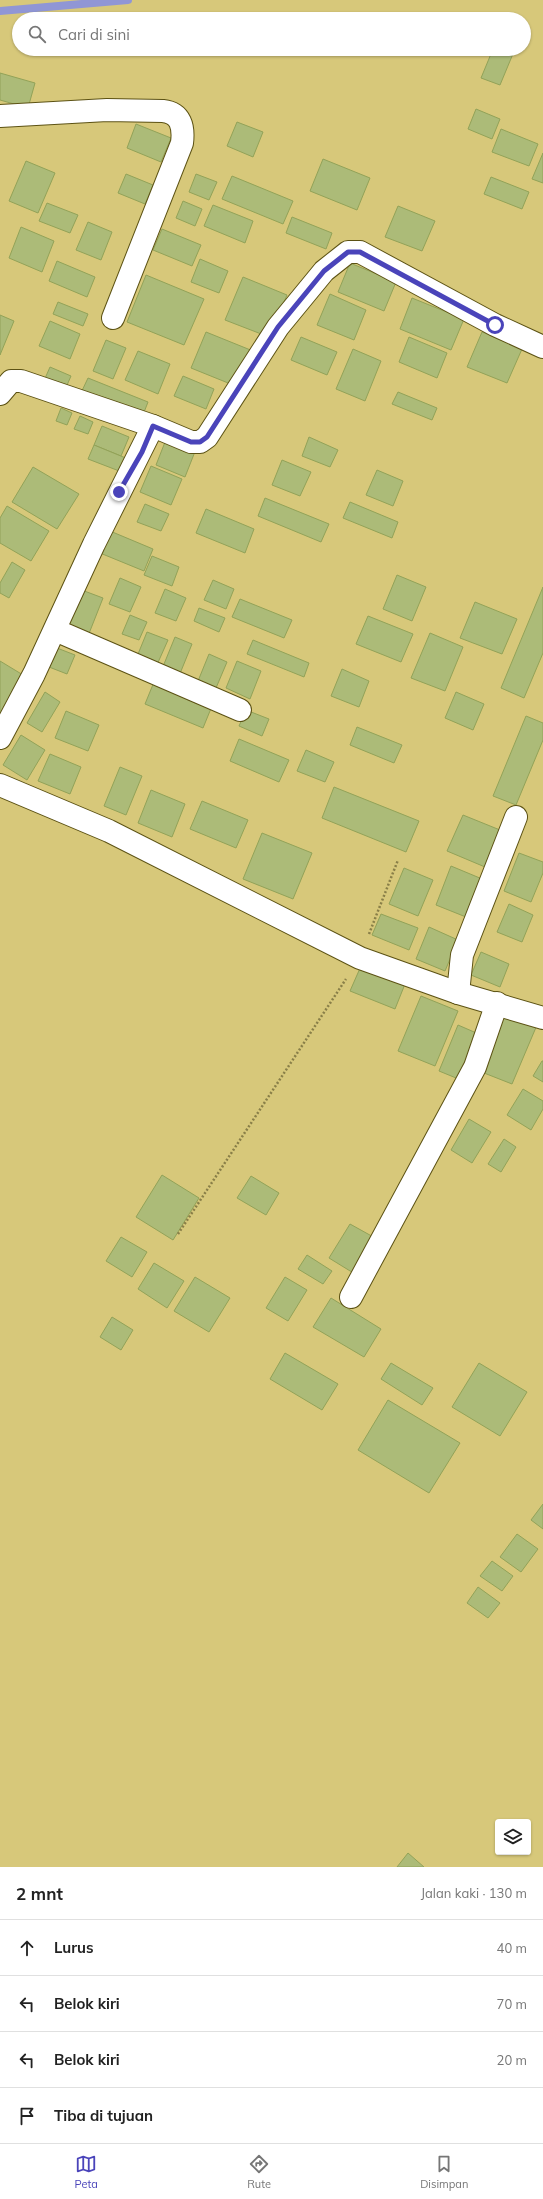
<!DOCTYPE html>
<html lang="id">
<meta charset="utf-8">
<style>
body{margin:0;font-family:Mulish,sans-serif;background:#f6f6f6;color:#222}
.controls{position:absolute;right:12px;bottom:12px;display:grid;overflow:hidden;border-radius:4px;box-shadow:0 1px 3px #0004}
.controls button{width:36px;height:36px;display:grid;place-items:center;padding:0;border:0;border-bottom:1px solid #e0e0e0;background:#fff;color:#222;font:20px sans-serif}
.stop{position:absolute;width:12px;height:12px;margin:-9px;border:3px solid #4a44ba;border-radius:50%;background:#fff}
.stop.end{background:#4a44ba;border-color:#fff;box-shadow:0 1px 4px #0008}
.list{margin:0;padding:0;list-style:none}
h2{display:flex;justify-content:space-between;align-items:center;height:52px;margin:0;padding:0 16px;font-size:17px}
h2 small{font-size:13px;font-weight:400;color:#767676}
.list li{display:grid;grid-template-columns:26px 1fr auto;gap:12px;align-items:center;box-sizing:border-box;height:56px;padding:0 16px;border-top:1px solid #e0e0e0}
.list b{display:block;font-size:15px;white-space:nowrap}
.list em{font-size:13px;font-style:normal;color:#767676}
.icon{flex:none;width:22px;height:22px;fill:none;stroke:currentColor;stroke-width:2;stroke-linecap:round;stroke-linejoin:round}
.map{position:relative;flex:none;width:543px;height:1867px;overflow:hidden}
.search{position:absolute;background:#fff;box-shadow:0 1px 3px #0004;left:12px;right:12px;top:12px;height:44px;display:flex;align-items:center;gap:10px;box-sizing:border-box;padding:0 14px;border-radius:22px;color:#767676;font-size:15px}
.sheet{height:276px;background:#fff}
nav{display:flex;justify-content:space-around;align-items:center;box-sizing:border-box;height:56px;border-top:1px solid #e0e0e0;background:#fff;font-size:11px;color:#767676}
nav a{display:grid;justify-items:center;gap:2px}
nav .on{color:#4a44ba}
.map>svg:first-child{display:block}
.lines{fill:none;stroke-linecap:round;stroke-linejoin:round}
.stream{stroke:#9096d5;stroke-width:8}
.building{fill:#acbb78;stroke:#92a258}
.street-casing{stroke:#5c5214;stroke-width:24}
.path{stroke:#897f48;stroke-width:2.5;stroke-dasharray:2 2;stroke-linecap:butt}
.street{stroke:#fff;stroke-width:22}
.route{stroke:#4a44ba;stroke-width:5}
</style>
<div class="map">
<svg width="543" height="1867" viewBox="0 0 543 1867">
<rect width="100%" height="100%" fill="#d7c87a"/>
<g class="lines">
<polyline class="stream" points="0,11 128,0"/>
</g>
<g class="building">
<polygon points="493,49 515,49 500,85 481,78"/>
<polygon points="0,73 35,83 28,108 0,100"/>
<polygon points="476,109 500,119 492,139 468,129"/>
<polygon points="237,122 263,132 253,157 227,146"/>
<polygon points="136,124 171,138 161,162 127,148"/>
<polygon points="501,129 538,144 529,166 492,152"/>
<polygon points="543,153 543,183 532,179"/>
<polygon points="323,159 370,178 357,210 310,191"/>
<polygon points="26,161 55,173 38,213 9,201"/>
<polygon points="126,174 153,185 145,204 118,193"/>
<polygon points="196,174 217,182 209,200 189,192"/>
<polygon points="232,176 293,201 283,224 222,199"/>
<polygon points="491,177 529,192 522,209 484,194"/>
<polygon points="183,201 202,209 195,226 176,218"/>
<polygon points="47,203 78,215 70,233 39,221"/>
<polygon points="213,205 253,221 245,243 204,226"/>
<polygon points="398,206 435,221 422,251 385,237"/>
<polygon points="292,217 332,233 326,249 286,233"/>
<polygon points="88,222 112,232 101,260 76,250"/>
<polygon points="21,227 54,241 42,272 9,258"/>
<polygon points="162,229 201,245 192,266 153,250"/>
<polygon points="200,259 228,271 219,293 191,282"/>
<polygon points="57,261 95,277 87,297 49,281"/>
<polygon points="350,263 396,282 384,311 338,292"/>
<polygon points="146,275 204,299 184,345 127,322"/>
<polygon points="243,277 287,295 269,337 225,320"/>
<polygon points="330,294 366,310 354,340 317,325"/>
<polygon points="412,298 464,319 451,350 400,329"/>
<polygon points="58,302 88,314 83,326 53,314"/>
<polygon points="0,315 14,321 0,355"/>
<polygon points="50,321 80,334 70,359 39,346"/>
<polygon points="206,332 253,351 238,387 191,368"/>
<polygon points="482,332 522,349 507,383 467,367"/>
<polygon points="301,337 337,352 327,375 291,360"/>
<polygon points="409,337 447,353 437,378 399,362"/>
<polygon points="106,340 126,348 113,379 93,371"/>
<polygon points="353,349 381,361 365,401 336,389"/>
<polygon points="138,351 170,364 158,394 125,380"/>
<polygon points="50,367 71,376 64,392 43,383"/>
<polygon points="183,376 214,389 206,409 174,396"/>
<polygon points="88,378 148,402 141,420 80,395"/>
<polygon points="398,392 437,408 432,420 392,404"/>
<polygon points="61,408 72,413 67,425 56,421"/>
<polygon points="80,416 93,422 88,434 74,429"/>
<polygon points="102,426 129,437 121,456 94,445"/>
<polygon points="167,437 196,449 185,477 156,465"/>
<polygon points="309,437 338,450 330,467 302,456"/>
<polygon points="94,445 133,461 127,474 88,459"/>
<polygon points="282,460 311,472 300,496 272,485"/>
<polygon points="151,466 182,479 171,505 140,492"/>
<polygon points="33,467 79,494 57,529 12,502"/>
<polygon points="377,470 403,481 393,506 366,495"/>
<polygon points="265,498 329,524 321,542 258,516"/>
<polygon points="350,502 398,522 392,538 343,518"/>
<polygon points="145,504 169,514 161,531 137,522"/>
<polygon points="7,506 49,531 31,561 0,543 0,518"/>
<polygon points="206,509 254,529 245,553 196,533"/>
<polygon points="110,531 153,549 144,571 100,553"/>
<polygon points="152,556 179,567 172,586 144,575"/>
<polygon points="12,562 25,570 9,598 0,593 0,583"/>
<polygon points="397,575 426,587 412,621 383,609"/>
<polygon points="120,578 141,587 130,612 109,604"/>
<polygon points="213,580 234,589 226,609 204,600"/>
<polygon points="543,587 543,653 524,698 501,688"/>
<polygon points="79,589 103,598 88,636 64,626"/>
<polygon points="165,589 186,598 176,621 155,613"/>
<polygon points="240,599 292,620 284,638 232,617"/>
<polygon points="475,602 517,619 502,654 460,638"/>
<polygon points="199,608 225,618 219,632 194,621"/>
<polygon points="130,615 147,622 139,640 122,634"/>
<polygon points="368,616 413,634 401,662 356,644"/>
<polygon points="147,632 168,640 156,667 136,659"/>
<polygon points="430,633 463,647 445,691 411,678"/>
<polygon points="175,637 192,644 179,676 162,669"/>
<polygon points="253,640 309,663 304,677 247,654"/>
<polygon points="57,648 75,655 67,674 49,667"/>
<polygon points="209,654 227,662 216,688 198,681"/>
<polygon points="0,661 28,678 0,724"/>
<polygon points="237,661 261,671 250,699 226,688"/>
<polygon points="342,669 369,681 359,707 331,696"/>
<polygon points="154,682 212,706 203,728 145,704"/>
<polygon points="45,692 60,702 42,732 27,723"/>
<polygon points="456,692 484,704 473,730 445,718"/>
<polygon points="246,710 269,719 262,736 239,726"/>
<polygon points="66,711 99,725 88,751 55,738"/>
<polygon points="526,716 543,723 543,740 516,805 493,796"/>
<polygon points="357,727 402,745 394,763 350,745"/>
<polygon points="21,735 45,750 27,780 3,765"/>
<polygon points="239,739 289,760 279,782 230,761"/>
<polygon points="306,750 334,762 325,782 297,771"/>
<polygon points="50,754 81,767 70,794 38,781"/>
<polygon points="120,767 142,776 126,815 104,806"/>
<polygon points="334,787 419,821 406,852 322,818"/>
<polygon points="151,790 185,804 172,837 138,823"/>
<polygon points="202,801 248,820 236,848 190,829"/>
<polygon points="463,815 500,830 485,867 447,851"/>
<polygon points="262,833 312,853 293,899 243,879"/>
<polygon points="519,853 543,862 543,873 531,902 504,891"/>
<polygon points="451,866 487,881 471,919 436,905"/>
<polygon points="404,868 433,880 418,916 389,904"/>
<polygon points="509,904 533,915 522,942 497,932"/>
<polygon points="381,914 418,928 409,950 372,935"/>
<polygon points="429,927 458,940 445,971 416,959"/>
<polygon points="481,952 509,964 500,987 471,975"/>
<polygon points="361,966 405,984 395,1009 350,991"/>
<polygon points="421,996 458,1011 435,1066 398,1051"/>
<polygon points="504,1011 537,1025 512,1084 479,1071"/>
<polygon points="458,1025 481,1035 461,1080 439,1071"/>
<polygon points="542,1061 543,1061 543,1082 533,1076"/>
<polygon points="523,1089 543,1101 543,1109 531,1130 507,1115"/>
<polygon points="469,1119 491,1132 472,1163 451,1150"/>
<polygon points="504,1139 516,1147 501,1172 488,1164"/>
<polygon points="162,1175 199,1198 173,1240 136,1217"/>
<polygon points="251,1176 279,1193 266,1215 237,1198"/>
<polygon points="350,1224 377,1239 355,1274 329,1258"/>
<polygon points="121,1237 147,1252 132,1277 106,1261"/>
<polygon points="307,1255 332,1271 323,1284 298,1269"/>
<polygon points="154,1263 184,1281 167,1308 138,1289"/>
<polygon points="195,1277 230,1298 209,1332 174,1311"/>
<polygon points="285,1277 307,1290 288,1321 266,1308"/>
<polygon points="331,1298 381,1329 364,1357 313,1327"/>
<polygon points="112,1317 133,1330 121,1350 100,1337"/>
<polygon points="285,1353 338,1384 322,1410 270,1379"/>
<polygon points="391,1363 433,1388 422,1405 381,1379"/>
<polygon points="479,1363 527,1392 500,1436 452,1407"/>
<polygon points="388,1400 460,1443 429,1493 358,1450"/>
<polygon points="543,1504 543,1529 531,1520"/>
<polygon points="517,1534 538,1549 521,1572 500,1557"/>
<polygon points="492,1561 513,1576 502,1591 480,1576"/>
<polygon points="478,1587 500,1603 488,1618 467,1603"/>
<polygon points="408,1853 424,1867 397,1867"/>
</g>
<g class="lines">
<defs>
<g id="street">
<path d="M0,116l107,-6 56,1c18,2 21,16 19,32l-69,175"/>
<polyline points="0,394 11,381 21,381 153,426 191,442 200,442 207,437 278,327 324,271 348,252 360,252 495,325 543,347"/>
<polyline points="55,630 240,710"/>
<polyline points="0,738 34,674 94,544 153,426"/>
<polyline points="0,785 109,831 360,958 458,993 543,1018"/>
<polyline points="458,993 462,955 516,817"/>
<polyline points="351,1297 475,1067 497,1003"/>
</g>
</defs>
<use href="#street" class="street-casing"/>
<g class="path">
<polyline points="369,934 398,860"/>
<polyline points="178,1234 346,979"/>
</g>
<use href="#street" class="street"/>
</g>
<g class="lines">
<polyline class="route" points="119,492 142,452 153,426 191,442 200,442 207,437 278,327 324,271 348,252 360,252 495,325"/>
</g>
</svg>
<div class="controls">
<button><svg class="icon" aria-label="layers" viewBox="0 0 24 24"><path d="M12 4l9 5-9 5-9-5zM3 14l9 5 9-5"/></svg></button>
</div>
<div class="stop" style="left:495px;top:325px"></div>
<div class="stop end" style="left:119px;top:492px"></div>
<div class="search"><svg class="icon" aria-label="search" viewBox="0 0 24 24"><circle cx="10" cy="10" r="6"/><path d="M15 15l6 6"/></svg>Cari di sini</div>
</div>
<section class="sheet">
<h2>2 mnt<small>Jalan kaki · 130 m</small></h2>
<ul class="list">
<li><svg class="icon" aria-label="ahead" viewBox="0 0 24 24"><path d="M12 20V5M6 11l6-6 6 6"/></svg><div><b>Lurus</b></div><em>40 m</em></li>
<li><svg class="icon" aria-label="left" viewBox="0 0 24 24"><path d="M17 20v-9H6M10 6l-5 5 5 5"/></svg><div><b>Belok kiri</b></div><em>70 m</em></li>
<li><svg class="icon" aria-label="left" viewBox="0 0 24 24"><path d="M17 20v-9H6M10 6l-5 5 5 5"/></svg><div><b>Belok kiri</b></div><em>20 m</em></li>
<li><svg class="icon" aria-label="arrive" viewBox="0 0 24 24"><path d="M6 21V4h12l-3 4 3 4H6"/></svg><div><b>Tiba di tujuan</b></div></li>
</ul>
</section>
<nav>
<a class="on"><svg class="icon" aria-label="map" viewBox="0 0 24 24"><path d="M3 6l6-2 6 2 6-2v14l-6 2-6-2-6 2zM9 4v14M15 6v14"/></svg>Peta</a>
<a><svg class="icon" aria-label="directions" viewBox="0 0 24 24"><path d="M12 3l9 9-9 9-9-9zM9 14v-3h6M13 9l2 2-2 2"/></svg>Rute</a>
<a><svg class="icon" aria-label="saved" viewBox="0 0 24 24"><path d="M7 4h10v16l-5-4-5 4z"/></svg>Disimpan</a>
</nav>
